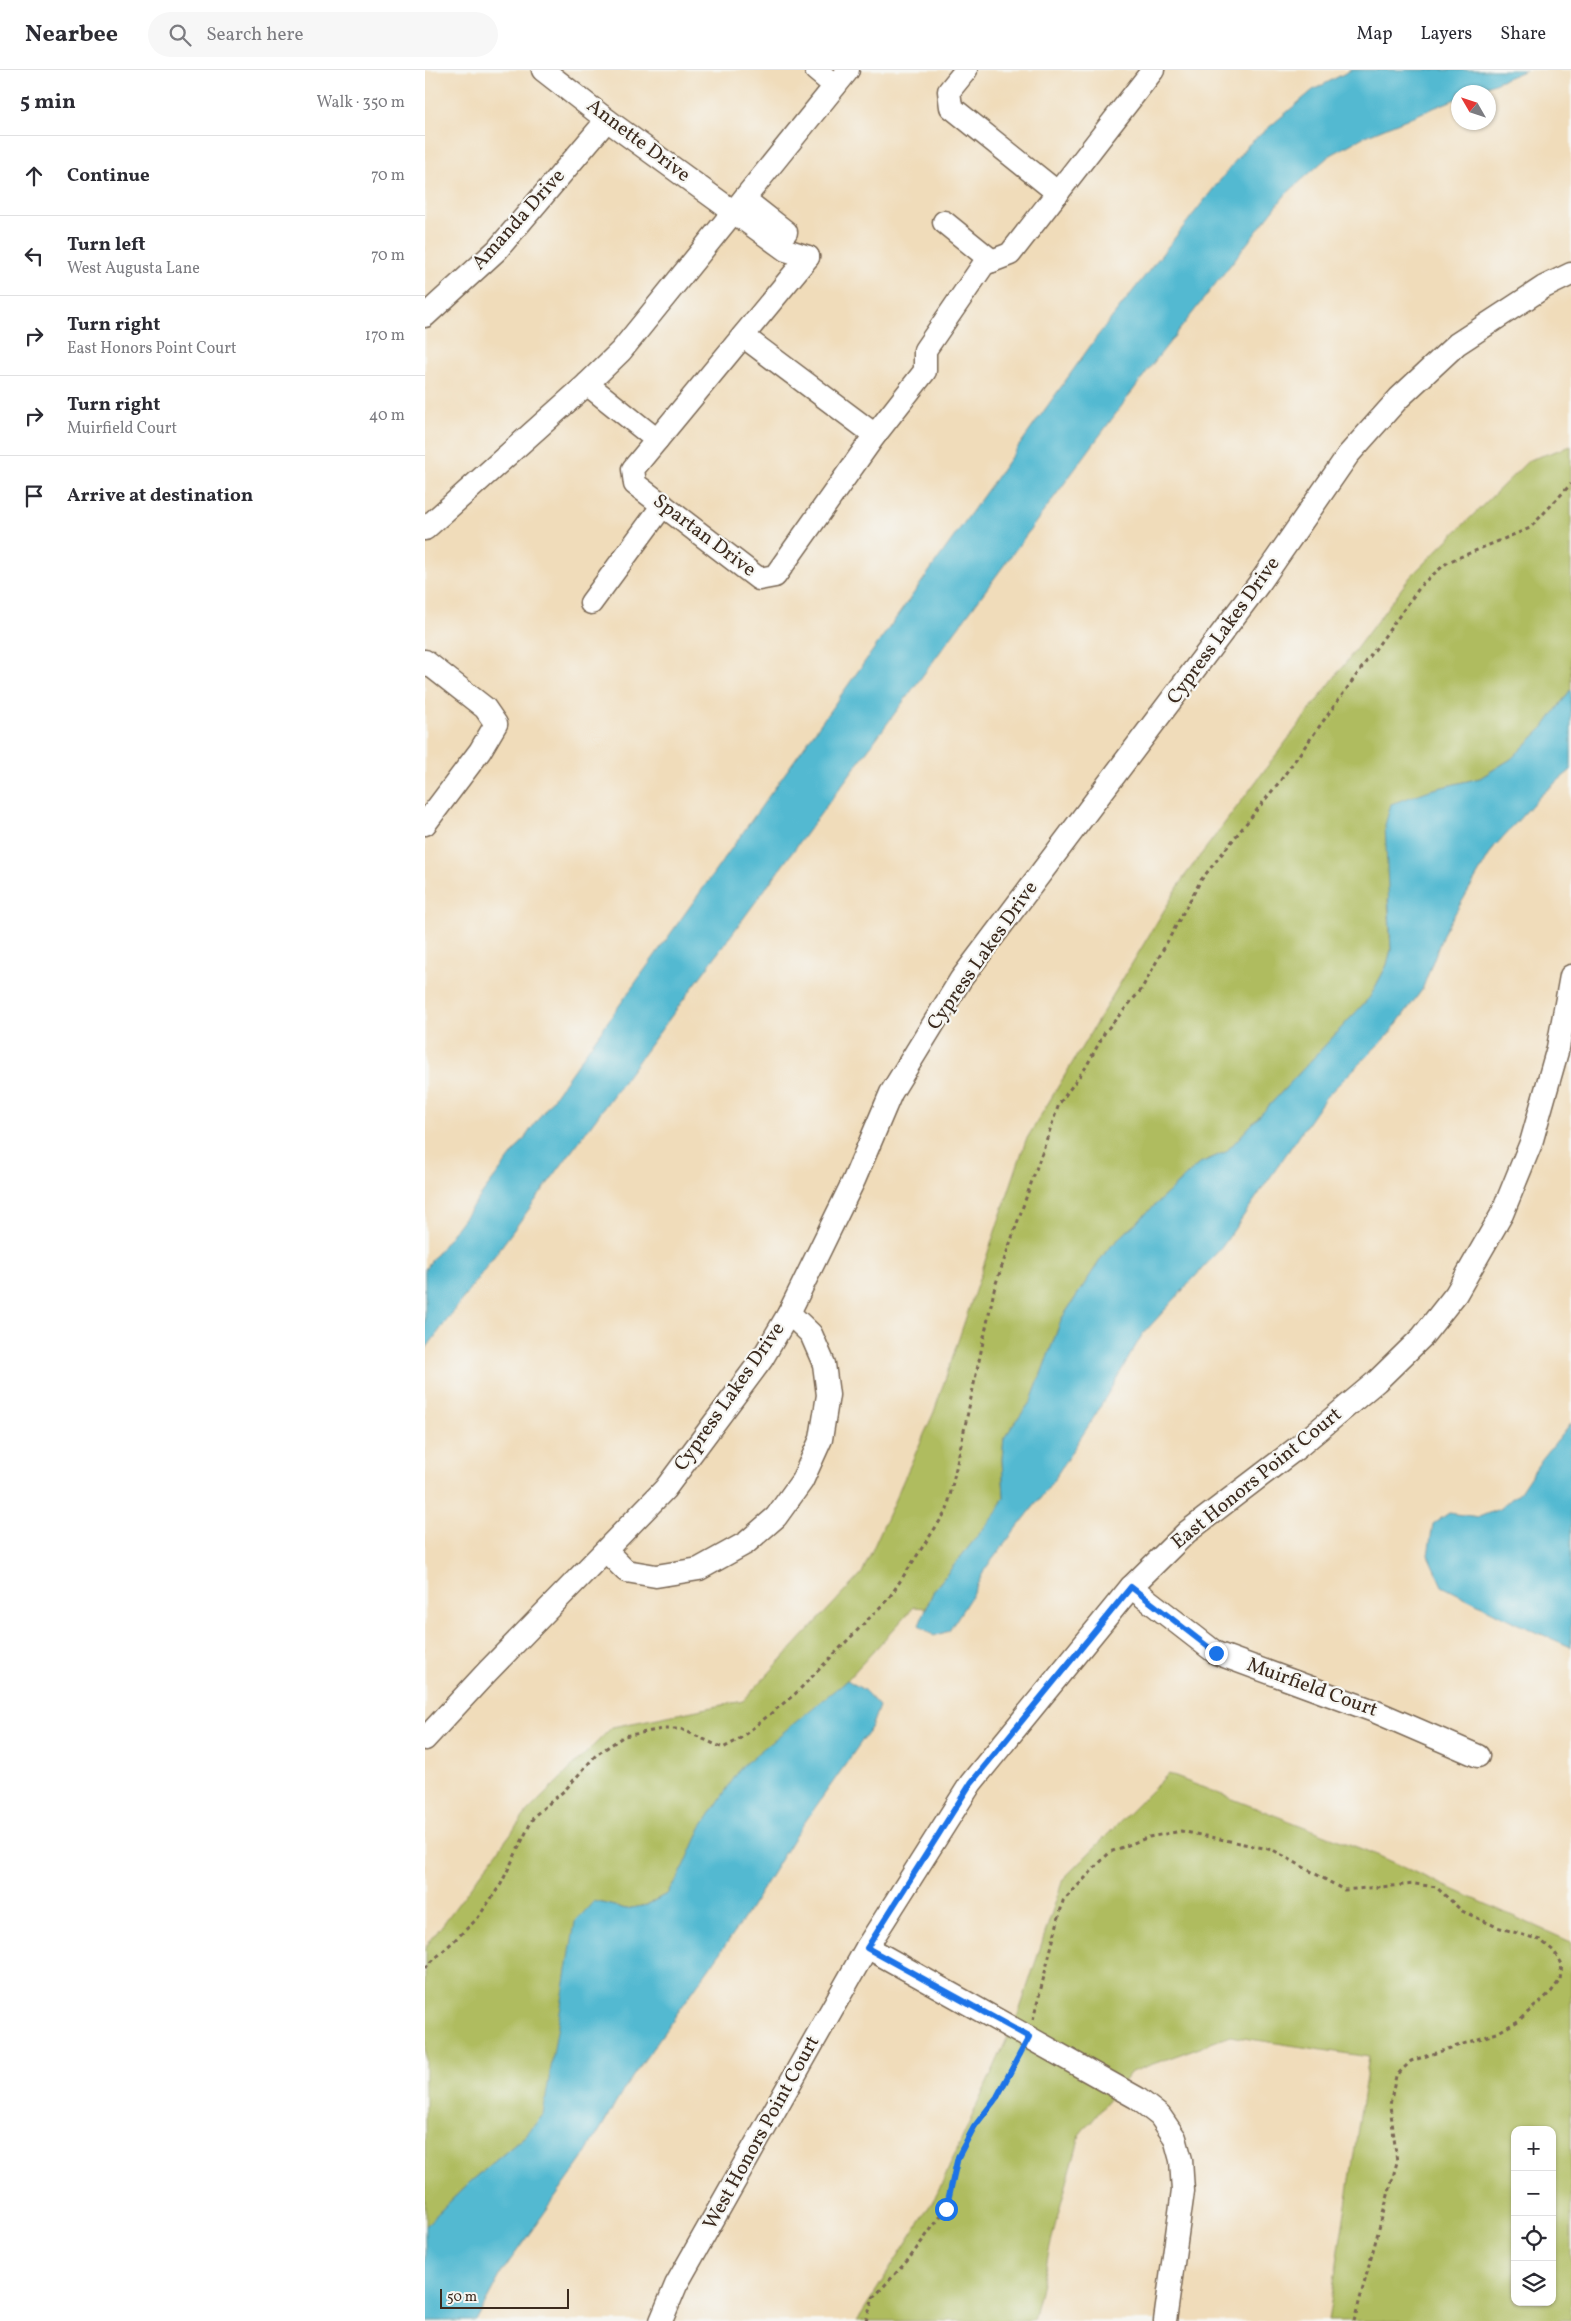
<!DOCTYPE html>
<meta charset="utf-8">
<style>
body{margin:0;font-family:Vollkorn,serif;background:#f7f7f7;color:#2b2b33}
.controls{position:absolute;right:15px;bottom:15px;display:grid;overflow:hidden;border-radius:10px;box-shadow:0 1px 4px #0004}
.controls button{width:45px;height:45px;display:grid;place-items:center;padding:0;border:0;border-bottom:1px solid #e1e1e2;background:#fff;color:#2b2b33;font:25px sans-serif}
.compass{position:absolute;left:1026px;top:15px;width:45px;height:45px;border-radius:50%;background:#fff;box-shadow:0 1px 4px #0004;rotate:309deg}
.scale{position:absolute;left:15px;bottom:12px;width:129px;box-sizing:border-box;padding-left:5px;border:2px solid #3b2a1e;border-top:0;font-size:14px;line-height:18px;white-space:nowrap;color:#3b2a1e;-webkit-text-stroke:4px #f6f6f2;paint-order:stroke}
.stop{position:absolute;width:15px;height:15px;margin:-11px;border:4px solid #1a73e8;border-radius:50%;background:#fff}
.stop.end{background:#1a73e8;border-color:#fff;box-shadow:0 1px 5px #0008}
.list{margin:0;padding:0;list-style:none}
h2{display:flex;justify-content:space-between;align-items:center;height:65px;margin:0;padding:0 20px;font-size:21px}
h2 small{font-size:16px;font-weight:400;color:#7c7c81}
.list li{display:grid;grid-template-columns:32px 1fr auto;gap:15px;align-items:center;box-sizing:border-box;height:80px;padding:0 20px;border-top:1px solid #e1e1e2}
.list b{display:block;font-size:19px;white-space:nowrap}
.list p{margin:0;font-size:16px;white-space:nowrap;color:#7c7c81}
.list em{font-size:16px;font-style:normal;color:#7c7c81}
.icon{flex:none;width:28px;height:28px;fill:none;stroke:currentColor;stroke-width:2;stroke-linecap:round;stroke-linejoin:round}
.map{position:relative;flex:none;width:1146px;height:2251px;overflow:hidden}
header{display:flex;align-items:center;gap:30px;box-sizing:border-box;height:70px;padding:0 25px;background:#fff;border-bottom:1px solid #e1e1e2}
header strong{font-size:24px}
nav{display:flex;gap:28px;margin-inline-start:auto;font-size:18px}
.search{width:350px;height:45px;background:#f7f7f7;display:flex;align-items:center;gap:12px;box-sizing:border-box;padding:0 18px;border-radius:28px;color:#7c7c81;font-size:19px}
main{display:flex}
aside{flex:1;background:#fff}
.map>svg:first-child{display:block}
.green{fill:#afbc5e;stroke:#75733e;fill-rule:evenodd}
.water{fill:#53b9d1;stroke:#477278}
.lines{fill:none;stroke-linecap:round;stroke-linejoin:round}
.minor-casing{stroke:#7a6855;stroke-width:25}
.path{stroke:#7a6855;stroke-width:3;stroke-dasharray:4 4;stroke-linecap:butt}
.minor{stroke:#fff;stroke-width:22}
.route{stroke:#1a73e8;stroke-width:6}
.labels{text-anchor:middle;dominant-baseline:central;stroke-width:4.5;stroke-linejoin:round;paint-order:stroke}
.street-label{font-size:20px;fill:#3b2a1e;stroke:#f6f6f2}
</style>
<header>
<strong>Nearbee</strong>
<div class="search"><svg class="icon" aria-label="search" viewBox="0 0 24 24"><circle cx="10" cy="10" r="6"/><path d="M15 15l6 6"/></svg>Search here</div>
<nav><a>Map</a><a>Layers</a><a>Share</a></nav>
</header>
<main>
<aside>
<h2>5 min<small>Walk · 350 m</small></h2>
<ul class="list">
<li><svg class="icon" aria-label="ahead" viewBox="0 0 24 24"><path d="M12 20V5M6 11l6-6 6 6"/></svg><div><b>Continue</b></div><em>70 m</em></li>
<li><svg class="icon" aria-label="left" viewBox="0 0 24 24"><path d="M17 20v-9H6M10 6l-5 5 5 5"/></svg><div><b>Turn left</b><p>West Augusta Lane</p></div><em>70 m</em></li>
<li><svg class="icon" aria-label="right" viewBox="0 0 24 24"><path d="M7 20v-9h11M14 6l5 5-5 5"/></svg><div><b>Turn right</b><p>East Honors Point Court</p></div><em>170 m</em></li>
<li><svg class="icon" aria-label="right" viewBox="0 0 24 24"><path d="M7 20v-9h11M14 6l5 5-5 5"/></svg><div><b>Turn right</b><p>Muirfield Court</p></div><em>40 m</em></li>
<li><svg class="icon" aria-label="arrive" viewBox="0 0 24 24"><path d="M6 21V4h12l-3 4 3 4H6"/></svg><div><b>Arrive at destination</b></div></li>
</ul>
</aside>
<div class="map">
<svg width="1146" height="2251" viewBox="0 0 1146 2251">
<rect width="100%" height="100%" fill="#f6f6f2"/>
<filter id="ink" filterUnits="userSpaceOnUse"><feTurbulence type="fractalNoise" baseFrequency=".02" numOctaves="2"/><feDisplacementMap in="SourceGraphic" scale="10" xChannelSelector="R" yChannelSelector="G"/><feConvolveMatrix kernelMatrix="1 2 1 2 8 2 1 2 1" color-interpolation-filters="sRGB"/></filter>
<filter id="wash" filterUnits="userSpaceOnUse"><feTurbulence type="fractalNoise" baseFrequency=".0096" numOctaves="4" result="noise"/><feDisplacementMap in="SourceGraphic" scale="20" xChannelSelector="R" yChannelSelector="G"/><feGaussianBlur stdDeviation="1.12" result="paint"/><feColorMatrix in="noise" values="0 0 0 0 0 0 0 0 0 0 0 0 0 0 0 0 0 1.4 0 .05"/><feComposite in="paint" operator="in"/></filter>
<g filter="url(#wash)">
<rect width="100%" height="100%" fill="#f0dcba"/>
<g class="green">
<polygon points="1146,376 1146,619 1119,657 1086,689 1055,708 1005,720 963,830 966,880 962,895 945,927 801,1082 775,1093 682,1180 637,1248 606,1331 579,1368 577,1389 579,1427 571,1443 509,1520 501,1538 489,1537 422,1610 384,1643 258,1799 243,1823 222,1835 201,1839 169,1831 118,2046 100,2066 44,2113 0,2156 0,1878 102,1742 187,1657 318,1631 437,1503 509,1342 601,1070 759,807 986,506 1104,390"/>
<path d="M743,1704l199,77 204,91v379h-243l41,-264 -139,-21 -99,36 -51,63 -25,91 -22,95h-176l80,-127 82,-182 44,-133zM1090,2060h37v172h-37z"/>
</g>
<g class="water">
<polygon points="926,0 1101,0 1047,22 1034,22 1033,28 940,66 904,86 861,124 726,296 0,1280 0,1199 96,1073 671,268 822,76 888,20"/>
<polygon points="1146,619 1146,700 1116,725 1069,777 1019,862 997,920 964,964 900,1028 797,1177 717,1265 671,1344 624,1417 560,1499 547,1525 524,1561 509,1566 494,1555 509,1520 571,1443 579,1427 577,1389 579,1368 606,1331 637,1248 682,1180 775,1093 801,1082 945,927 962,895 966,880 960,755 966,734 1005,720 1055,708 1086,689 1119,657"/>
<polygon points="1146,1353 1146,1577 1093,1554 1017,1516 1003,1485 1008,1454 1024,1443 1054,1447 1074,1439 1095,1422 1117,1389"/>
<polygon points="422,1610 439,1620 454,1636 446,1658 368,1769 318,1850 201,2016 157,2090 77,2202 51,2251 0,2251 0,2156 44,2113 100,2066 118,2045 150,1852 169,1831 201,1839 222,1835 243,1823 258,1799 276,1758 317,1696"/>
</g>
</g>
<g filter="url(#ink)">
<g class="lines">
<defs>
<g id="minor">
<polyline points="118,0 182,50 361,180 383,187"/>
<polyline points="391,0 410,16"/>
<polyline points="541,0 524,21 526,37 633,123"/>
<polyline points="319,129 361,162"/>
<polyline points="519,152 567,191"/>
<polyline points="383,187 208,399 210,414 334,509 350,506 450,365 500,301 500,280 559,194 585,184 728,0"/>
<polyline points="0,246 72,180 182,50"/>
<polyline points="318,266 450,365"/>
<polyline points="162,314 232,370"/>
<polyline points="0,459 162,314 196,281 423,0"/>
<polyline points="166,533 238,435"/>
<polyline points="0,591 60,638 71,654 55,681 0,754"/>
<polyline points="181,1481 201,1501 231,1506 274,1499 321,1473 351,1447 377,1411 396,1369 403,1325 399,1294 386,1264 364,1243"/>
<polyline points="706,1517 791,1583 949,1641 1053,1686"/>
<polyline points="0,1669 63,1601 240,1419 337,1289 364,1243 429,1110 466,1023 536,909 836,511 923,385 974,328 1032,274 1119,217 1146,204"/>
<polyline points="442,1877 712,2028 735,2046 750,2068 756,2090 758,2121 740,2251"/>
<polyline points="236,2251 251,2215 442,1877 546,1713 706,1517 762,1462 872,1378 952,1311 997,1267 1031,1224 1077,1144 1106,1073 1133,978 1146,906"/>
</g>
</defs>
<use href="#minor" class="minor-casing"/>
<g class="path">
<polyline points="0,1898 52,1849 76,1814 109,1746 140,1720 171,1685 199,1666 238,1659 256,1659 298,1678 313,1670 370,1624 464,1528 522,1440 570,1216 634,1034 661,997 680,962 716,920 776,810 855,711 998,513 1023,492 1105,458 1146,414"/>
<polyline points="608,1950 638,1831 685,1782 724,1767 756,1761 848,1780 919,1820 990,1814 1011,1817 1037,1841 1072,1857 1115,1870 1129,1881 1137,1894 1135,1910 1126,1922 1093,1951 1072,1963 986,1991 971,2006 965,2035 972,2092 929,2251"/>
<polyline points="441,2251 448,2228 483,2190 521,2139 533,2087 549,2057 573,2027 595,1983"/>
</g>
<use href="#minor" class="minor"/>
</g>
</g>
<g class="lines" filter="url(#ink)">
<polyline class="route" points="521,2139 533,2087 549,2057 572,2027 604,1967 442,1878 546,1713 706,1517 791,1583"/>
</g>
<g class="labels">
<g class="street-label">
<text transform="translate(213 71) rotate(37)">Annette Drive</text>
<text transform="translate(94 150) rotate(-48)">Amanda Drive</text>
<text transform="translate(279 466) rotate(37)">Spartan Drive</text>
<text transform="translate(799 561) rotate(-54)">Cypress Lakes Drive</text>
<text transform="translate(558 886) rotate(-55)">Cypress Lakes Drive</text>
<text transform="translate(305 1327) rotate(-55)">Cypress Lakes Drive</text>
<text transform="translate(832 1409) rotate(-39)">East Honors Point Court</text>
<text transform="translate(887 1618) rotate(20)">Muirfield Court</text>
<text transform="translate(337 2063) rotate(-61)">West Honors Point Court</text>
</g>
</g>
</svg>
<div class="controls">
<button>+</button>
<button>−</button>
<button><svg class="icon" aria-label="locate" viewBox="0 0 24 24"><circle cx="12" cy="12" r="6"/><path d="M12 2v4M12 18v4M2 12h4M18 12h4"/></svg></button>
<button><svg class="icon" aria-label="layers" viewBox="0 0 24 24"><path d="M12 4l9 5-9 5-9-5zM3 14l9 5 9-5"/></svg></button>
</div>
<svg class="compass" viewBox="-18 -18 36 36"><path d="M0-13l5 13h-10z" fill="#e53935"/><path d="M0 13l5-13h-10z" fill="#7c7c81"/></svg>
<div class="scale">50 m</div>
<div class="stop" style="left:521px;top:2139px"></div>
<div class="stop end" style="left:791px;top:1583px"></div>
</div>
</main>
